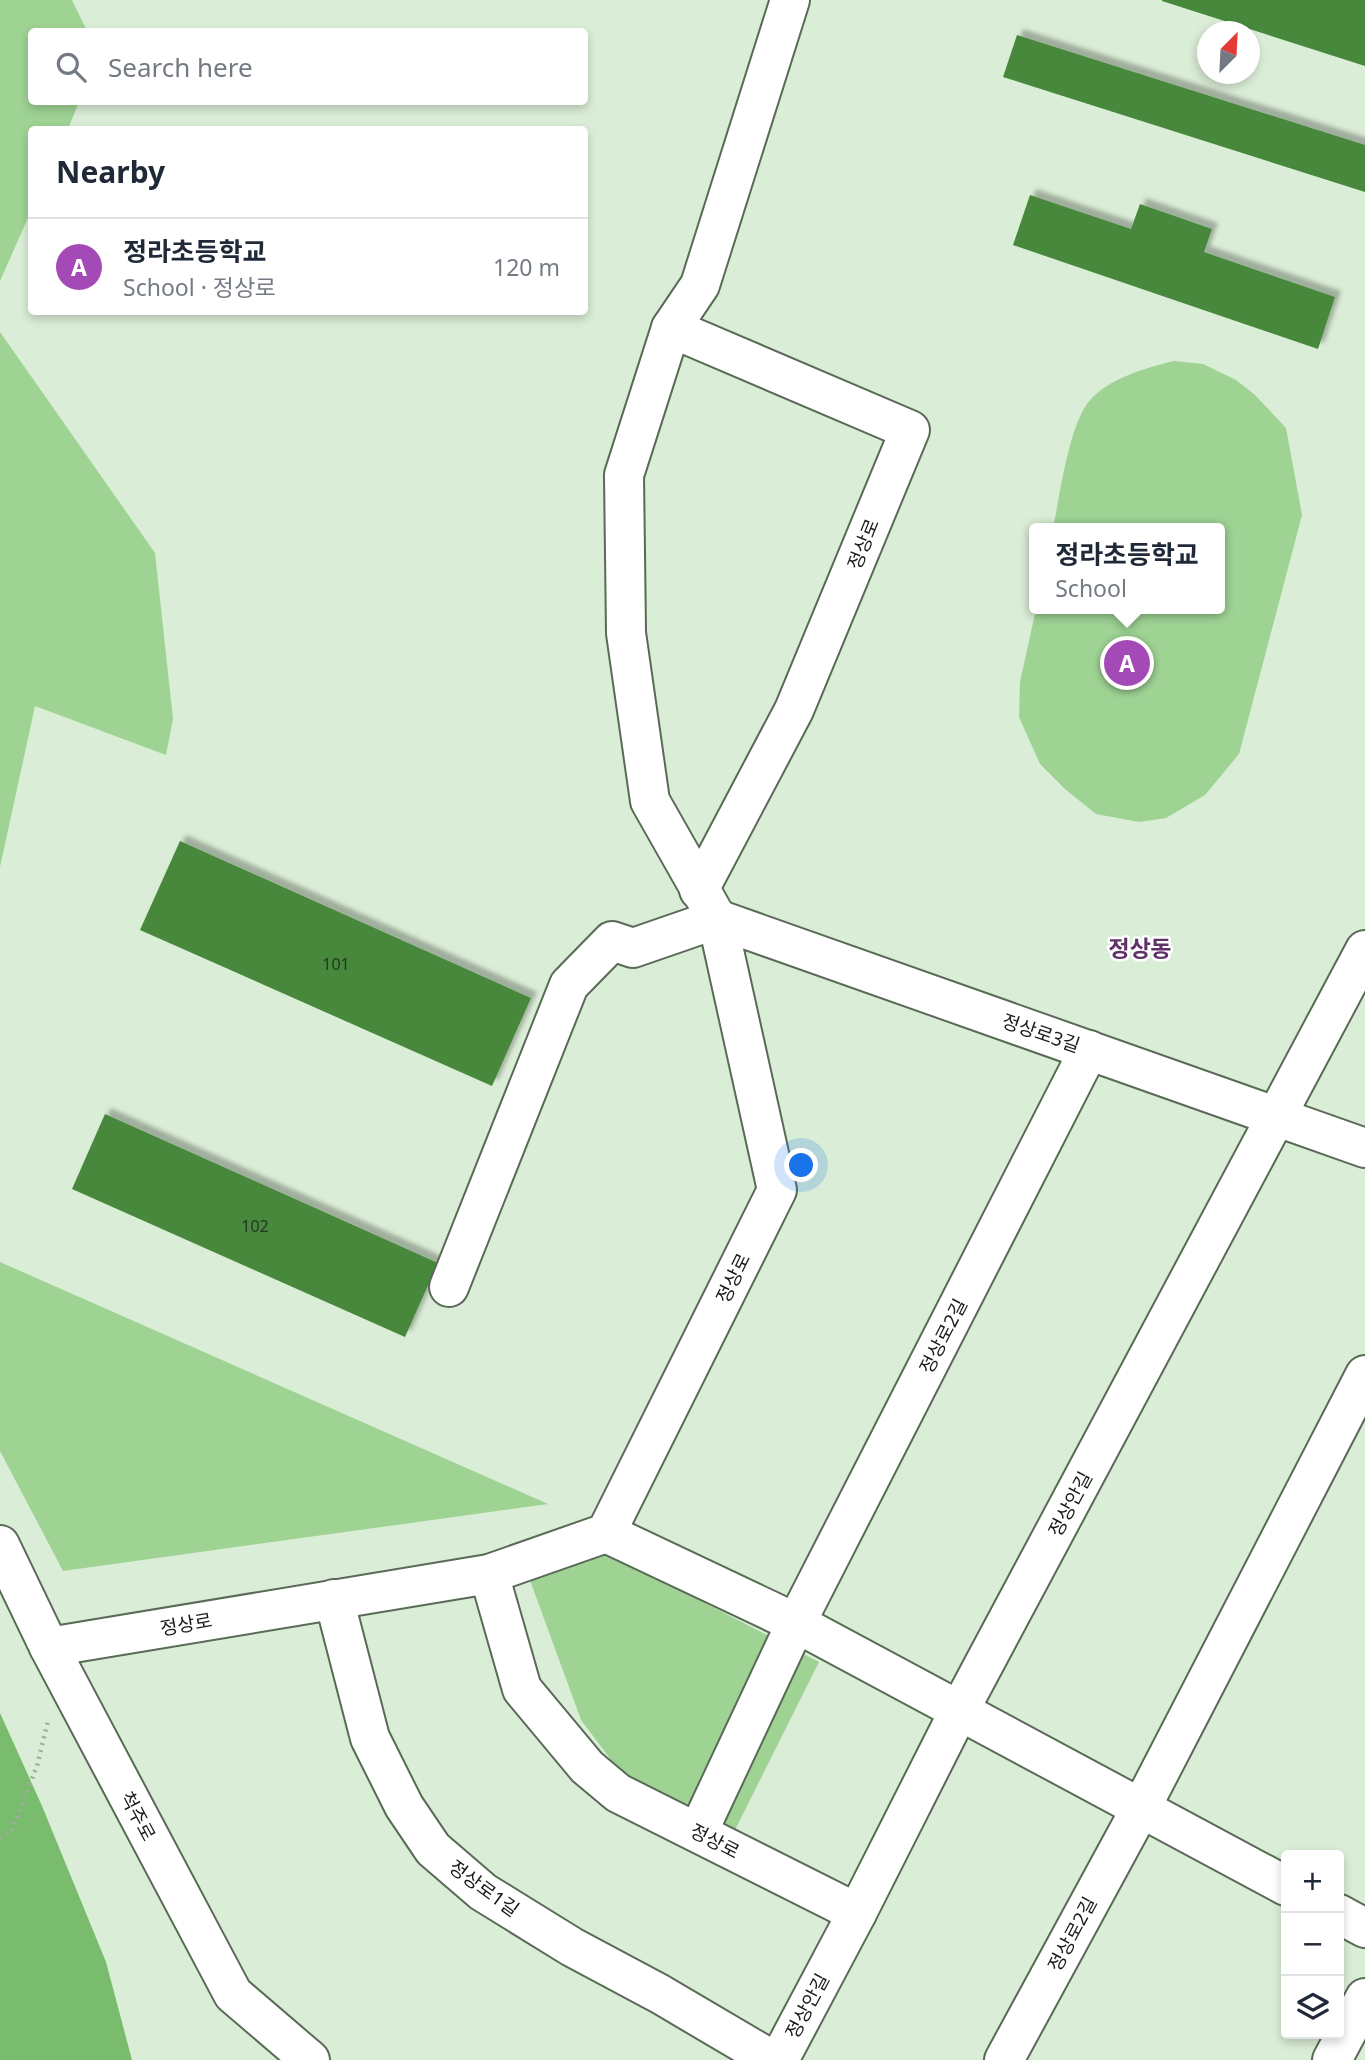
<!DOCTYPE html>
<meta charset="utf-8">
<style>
body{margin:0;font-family:"Noto Sans","Noto Sans KR",sans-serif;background:#f2f2f3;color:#1f2937}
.controls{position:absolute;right:21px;bottom:21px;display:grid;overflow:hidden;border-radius:7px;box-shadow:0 4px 10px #0003}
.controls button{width:63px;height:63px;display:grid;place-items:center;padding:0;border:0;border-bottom:2px solid #e0e1e3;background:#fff;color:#1f2937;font:35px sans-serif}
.compass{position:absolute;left:1197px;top:21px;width:63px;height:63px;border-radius:50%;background:#fff;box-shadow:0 4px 10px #0003;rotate:24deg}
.you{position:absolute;left:802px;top:1166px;width:24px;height:24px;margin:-18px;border:5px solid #fff;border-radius:50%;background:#1a73e8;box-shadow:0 0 0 10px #1a73e833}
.badge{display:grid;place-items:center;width:46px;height:46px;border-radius:50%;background:#a44ab6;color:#fff;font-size:23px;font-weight:700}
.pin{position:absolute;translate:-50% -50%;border:4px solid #fff;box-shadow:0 2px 7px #0006}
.popup{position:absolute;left:1029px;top:523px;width:196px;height:91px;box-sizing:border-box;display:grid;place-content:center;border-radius:7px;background:#fff;filter:drop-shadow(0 2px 5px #0005);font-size:23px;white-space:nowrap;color:#747a83}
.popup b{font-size:26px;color:#1f2937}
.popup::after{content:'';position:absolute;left:50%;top:100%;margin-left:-14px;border:14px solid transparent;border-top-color:#fff}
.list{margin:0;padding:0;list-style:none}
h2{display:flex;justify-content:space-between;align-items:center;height:91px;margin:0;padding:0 28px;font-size:30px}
h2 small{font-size:23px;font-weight:400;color:#747a83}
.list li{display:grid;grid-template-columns:46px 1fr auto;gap:21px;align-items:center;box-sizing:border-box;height:98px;padding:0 28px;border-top:2px solid #e0e1e3}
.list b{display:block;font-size:26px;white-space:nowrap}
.list p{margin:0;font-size:23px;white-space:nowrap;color:#747a83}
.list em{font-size:23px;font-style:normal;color:#747a83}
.icon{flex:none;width:38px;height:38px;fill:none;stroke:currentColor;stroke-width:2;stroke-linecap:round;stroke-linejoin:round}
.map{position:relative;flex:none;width:1365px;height:2060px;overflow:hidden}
.search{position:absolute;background:#fff;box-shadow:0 4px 10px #0003;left:28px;top:28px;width:560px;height:77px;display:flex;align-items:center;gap:18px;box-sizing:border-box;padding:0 24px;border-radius:7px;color:#747a83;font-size:26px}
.panel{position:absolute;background:#fff;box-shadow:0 4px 10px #0003;left:28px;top:126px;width:560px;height:189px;border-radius:7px}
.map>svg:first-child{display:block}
.green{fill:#9ed394}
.forest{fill:#7abc6e}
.building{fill:#47883c;filter:url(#shadow)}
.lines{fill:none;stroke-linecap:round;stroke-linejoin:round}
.minor-casing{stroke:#596a56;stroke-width:42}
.major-casing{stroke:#596a56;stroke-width:42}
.path{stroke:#9ead9b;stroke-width:4.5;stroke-dasharray:2 5;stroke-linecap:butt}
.minor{stroke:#fff;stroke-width:38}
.major{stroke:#fff;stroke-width:38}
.labels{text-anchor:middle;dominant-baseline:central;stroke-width:5;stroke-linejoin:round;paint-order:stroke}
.number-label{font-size:16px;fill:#22381f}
.street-label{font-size:19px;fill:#161d15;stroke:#fff}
.quarter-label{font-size:23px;font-weight:bold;fill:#603368;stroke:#fff}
</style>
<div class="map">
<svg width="1365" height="2060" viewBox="0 0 1365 2060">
<defs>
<filter id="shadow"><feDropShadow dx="6" dy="-6" stdDeviation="2" flood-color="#0004"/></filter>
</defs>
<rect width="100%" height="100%" fill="#daedd6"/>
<g class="green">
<polygon points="0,0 72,0 87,31 32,32 32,102 79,102 68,129 32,130 31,211 0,281"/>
<polygon points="0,332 155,553 173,719 166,755 35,706 0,867"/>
<path d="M1174,361l29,3 33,16 19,15 31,33 16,87 -63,239 -34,41 -39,23 -27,4 -43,-8 -30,-24 -26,-26 -21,-47 1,-35 16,-73h184v-81h-167c7,-32 16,-106 38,-129 21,-22 55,-31 83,-38z"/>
<polygon points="0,1262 548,1504 63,1571 0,1451"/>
<polygon points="602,1550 819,1662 717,1866 694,1854 660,1825 581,1720 523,1561"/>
</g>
<polygon class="forest" points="0,1713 42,1806 106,1962 132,2060 0,2060"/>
<g class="building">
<polygon points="1162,0 1365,0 1365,66 1162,1"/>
<polygon points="1017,35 1365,145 1365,192 1003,77"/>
<polygon points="1030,195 1131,229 1140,204 1212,229 1204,252 1335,297 1318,349 1013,245"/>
<polygon points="180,841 531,998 492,1086 140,930"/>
<polygon points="105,1114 438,1263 405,1337 72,1189"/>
</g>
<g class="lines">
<defs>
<g id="minor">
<polyline points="671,328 910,430 794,710 699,890"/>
<polyline points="717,919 1365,1148"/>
<polyline points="449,1287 569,985 612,941 633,948 717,919"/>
<polyline points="606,1533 796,1623 1286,1886"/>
<polyline points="0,1545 49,1647 233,1994 310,2060"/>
<polyline points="489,1574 522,1689 587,1767 618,1793 857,1913"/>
<polyline points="334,1599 370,1738 404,1806 433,1849 483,1892 572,1947 660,1994 772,2060"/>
<polyline points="49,1647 489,1574 606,1533 777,1190 717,919 650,801 626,633 624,475 671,328 700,285 790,0"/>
<polyline points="698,1832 796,1623 1089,1050"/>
<polyline points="1339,1914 1365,1928"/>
<polyline points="779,2060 857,1913 959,1711 1365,950"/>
<polyline points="1004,2060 1141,1808 1365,1375"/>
</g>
<polyline id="major" points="1332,2060 1365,1998"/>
</defs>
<use href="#minor" class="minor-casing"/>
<use href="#major" class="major-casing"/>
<polyline class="path" points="0,1838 11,1832 37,1766 48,1721"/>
<use href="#minor" class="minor"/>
<use href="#major" class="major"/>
</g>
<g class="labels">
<g class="number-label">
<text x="336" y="964">101</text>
<text x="255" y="1226">102</text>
</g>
<g class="street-label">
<text transform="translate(863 544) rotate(-68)">정상로</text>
<text transform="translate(1041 1033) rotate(19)">정상로3길</text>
<text transform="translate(733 1278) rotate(-64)">정상로</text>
<text transform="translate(943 1336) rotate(-63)">정상로2길</text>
<text transform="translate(1070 1504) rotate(-62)">정상안길</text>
<text transform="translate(186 1624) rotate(-10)">정상로</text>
<text transform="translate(138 1816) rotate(62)">척주로</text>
<text transform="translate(715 1841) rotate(27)">정상로</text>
<text transform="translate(484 1888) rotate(36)">정상로1길</text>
<text transform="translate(1072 1934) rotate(-62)">정상로2길</text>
<text transform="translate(807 2006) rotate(-62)">정상안길</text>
</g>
<g class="quarter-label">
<text x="1140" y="948">정상동</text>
</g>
</g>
</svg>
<div class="controls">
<button>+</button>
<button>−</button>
<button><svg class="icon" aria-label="layers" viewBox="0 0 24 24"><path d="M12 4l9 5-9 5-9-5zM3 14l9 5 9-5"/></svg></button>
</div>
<svg class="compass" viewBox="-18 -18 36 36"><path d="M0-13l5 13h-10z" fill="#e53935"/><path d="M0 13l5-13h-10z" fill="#747a83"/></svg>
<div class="you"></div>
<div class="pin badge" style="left:1127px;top:663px">A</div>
<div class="popup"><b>정라초등학교</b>School</div>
<div class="search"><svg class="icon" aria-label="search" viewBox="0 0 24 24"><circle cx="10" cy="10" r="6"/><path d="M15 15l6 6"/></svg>Search here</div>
<section class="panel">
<h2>Nearby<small></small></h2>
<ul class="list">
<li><span class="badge">A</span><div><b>정라초등학교</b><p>School · 정상로</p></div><em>120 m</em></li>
</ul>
</section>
</div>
